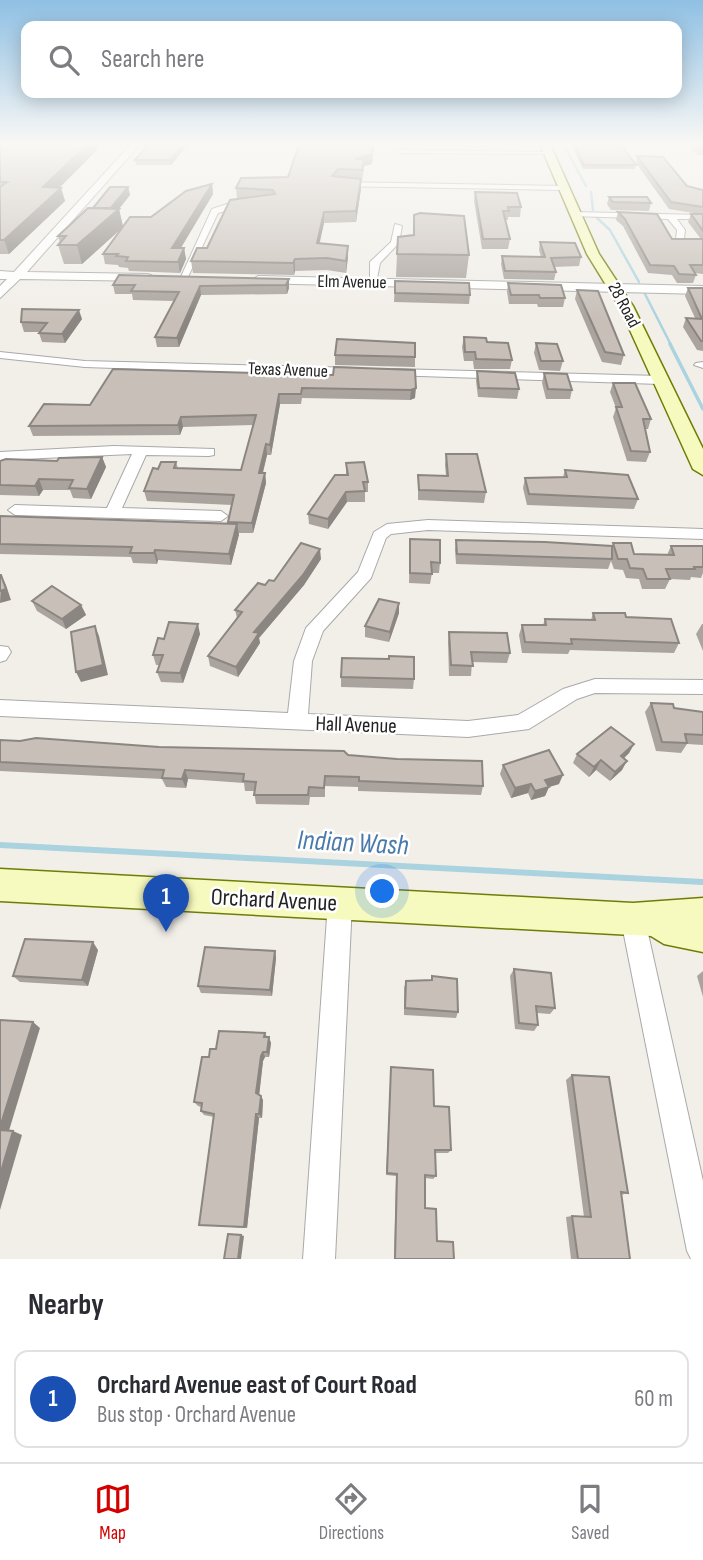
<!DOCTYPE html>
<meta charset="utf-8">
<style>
body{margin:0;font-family:"Sofia Sans Condensed",sans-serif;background:#f2f2f3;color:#2b2b33}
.you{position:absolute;left:383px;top:892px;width:24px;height:24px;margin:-18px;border:5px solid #fff;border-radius:50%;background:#1a73e8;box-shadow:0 0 0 10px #1a73e833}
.badge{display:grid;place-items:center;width:46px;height:46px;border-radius:50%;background:#d40000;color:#fff;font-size:23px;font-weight:700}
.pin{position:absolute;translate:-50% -58px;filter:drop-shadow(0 2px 4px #0008)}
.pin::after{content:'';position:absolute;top:37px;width:24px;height:21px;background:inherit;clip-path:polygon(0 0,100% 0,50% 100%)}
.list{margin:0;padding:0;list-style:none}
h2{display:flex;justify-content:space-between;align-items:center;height:91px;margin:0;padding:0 28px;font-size:30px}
h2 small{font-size:23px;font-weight:400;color:#7c7c81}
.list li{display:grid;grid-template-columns:46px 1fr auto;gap:21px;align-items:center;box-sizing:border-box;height:98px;margin:0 14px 14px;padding:0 14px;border:2px solid #e1e1e2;border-radius:14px}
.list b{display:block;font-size:26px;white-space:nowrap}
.list p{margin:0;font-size:23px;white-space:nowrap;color:#7c7c81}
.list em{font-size:23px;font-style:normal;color:#7c7c81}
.icon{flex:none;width:38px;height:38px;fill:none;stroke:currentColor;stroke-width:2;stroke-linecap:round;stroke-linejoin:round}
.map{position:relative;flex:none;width:703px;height:1259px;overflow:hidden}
.search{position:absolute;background:#fff;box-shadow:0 4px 18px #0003;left:21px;right:21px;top:21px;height:77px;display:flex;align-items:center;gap:18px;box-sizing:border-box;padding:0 24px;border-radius:14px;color:#7c7c81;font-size:26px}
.sheet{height:203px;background:#fff}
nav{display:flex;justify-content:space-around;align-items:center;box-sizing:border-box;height:98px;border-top:2px solid #e1e1e2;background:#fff;font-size:19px;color:#7c7c81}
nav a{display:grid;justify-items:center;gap:4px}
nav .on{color:#d40000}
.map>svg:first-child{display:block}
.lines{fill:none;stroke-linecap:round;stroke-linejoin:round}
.stream-far2{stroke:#aad3df;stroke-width:2.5}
.stream-far1{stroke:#aad3df;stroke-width:3.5}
.stream{stroke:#aad3df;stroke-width:6}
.minor-casing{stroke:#a9a9a9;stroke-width:2}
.tertiary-casing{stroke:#a9a9a9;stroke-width:2}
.secondary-casing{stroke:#707d05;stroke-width:3}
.minor{fill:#fff;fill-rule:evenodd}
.tertiary{fill:#fff;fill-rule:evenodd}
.secondary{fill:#f7fabf;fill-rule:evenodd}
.wall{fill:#aba49e}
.shaded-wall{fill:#8b8681}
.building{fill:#c7bfb8;stroke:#8b8681;stroke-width:2}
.labels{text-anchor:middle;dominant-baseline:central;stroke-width:5;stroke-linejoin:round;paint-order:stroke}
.far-street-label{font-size:18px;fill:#222;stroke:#fff}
.street-label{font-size:21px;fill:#222;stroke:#fff}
.near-street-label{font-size:24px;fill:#222;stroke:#fff}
.near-water-label{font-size:28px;font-style:italic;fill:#4a7aab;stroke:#fff}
</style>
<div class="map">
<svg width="703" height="1259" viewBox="0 0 703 1259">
<rect width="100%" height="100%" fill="#f2efe9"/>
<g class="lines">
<g class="stream-far2">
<polyline points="562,142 586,186"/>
<polyline points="591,192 593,210"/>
<polyline points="597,218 610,230 639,282"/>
<polyline points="645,294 671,345"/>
</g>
<polyline class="stream-far1" points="670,344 703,409"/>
<polyline class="stream" points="0,845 703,882"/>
<defs>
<g id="minor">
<polygon points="399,150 551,152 554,154 397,153"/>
<polygon points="338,182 562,186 566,188 562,190 335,186"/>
<polygon points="254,200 254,204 218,213 187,279 179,281 212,209 230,203"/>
<polygon points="574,212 703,215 703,219 677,219 685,230 684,239 680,242 676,239 677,230 668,219 571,216"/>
<polygon points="395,224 402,226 399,243 380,263 376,284 370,284 370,262 391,242"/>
<polygon points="0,352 85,361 356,368 362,372 356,376 85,367 0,358"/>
<polygon points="703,362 703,368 694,365 696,363"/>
<polygon points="394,369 660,376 666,380 660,384 390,375 390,371"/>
<polygon points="114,446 214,449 214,455 209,456 146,455 122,508 221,511 228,516 221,521 15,515 8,510 15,505 107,508 132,454 0,460 0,452"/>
<polygon points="428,520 703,529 703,539 428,530 391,534 386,538 371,578 323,631 312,661 308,714 468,721 518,715 563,689 595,679 703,680 703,694 595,693 577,699 529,729 468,737 0,716 0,700 288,713 294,661 306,628 358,572 374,532 387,524"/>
<polygon points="0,646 8,647 11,652 6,660 0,662"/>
<polygon points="340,891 348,895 352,903 335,1259 303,1259 328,903 332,895"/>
<polygon points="633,908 641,912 645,920 703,1181 703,1259 691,1259 687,1251 621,920 625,912"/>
</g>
<g id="tertiary">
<polygon points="133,142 142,142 27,272 147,274 151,275 151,281 20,279 0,298 0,286 7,279 0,279 0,271 14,272"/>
<polygon points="258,276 703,286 703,294 254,283 252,280"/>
</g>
<g id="secondary">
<polygon points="539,142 549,142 599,254 633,306 703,449 703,475 693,469 619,306 587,254"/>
<polygon points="0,869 633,903 703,898 703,952 664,944 651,936 0,901"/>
</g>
</defs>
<use href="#minor" class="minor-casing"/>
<use href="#tertiary" class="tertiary-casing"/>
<use href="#secondary" class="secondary-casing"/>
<use href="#minor" class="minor"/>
<use href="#tertiary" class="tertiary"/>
<use href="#secondary" class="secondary"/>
</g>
<g class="wall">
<polygon points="0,142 97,150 59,188 61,188 65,201 9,254 0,254"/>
<polygon points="150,142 190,142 171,165 136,165 135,160"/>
<polygon points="300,142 375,142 372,164 364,166 362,180 361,180 361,189 356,222 324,223 319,243 348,257 346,273 327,270 295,271 294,275 193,273 191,261 207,248 240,199 237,199 236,188 288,177"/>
<polygon points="570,142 603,142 636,165 635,169 583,169"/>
<polygon points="685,142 703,142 703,155 697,155"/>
<polygon points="637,156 687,186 703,190 703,274 695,273 696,275 693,283 677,283 672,275 648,273 623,226 616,220 618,212 672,239 701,239 688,222 691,214 699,214 669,209 636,163"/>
<polygon points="212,184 213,194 181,248 184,248 186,259 180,273 129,271 128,268 119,267 118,265 105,264 103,254 121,229 82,264 64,264 58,245 60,243 58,236 93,208 128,187 130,195 119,209 123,226 151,217"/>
<polygon points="475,192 521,207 520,217 508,217 508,220 505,220 510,239 508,249 482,249 474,201"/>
<polygon points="609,197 651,203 649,211 611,210 607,204"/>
<polygon points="414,215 469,255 466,278 396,277 397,254 413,235"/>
<polygon points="540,242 581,257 579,266 554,267 556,272 554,280 504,279 501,264 502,256 541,257 539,250"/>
<polygon points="289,279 289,288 287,294 201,295 179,347 157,347 155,337 174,301 133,300 132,294 115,294 113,285"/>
<polygon points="395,281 470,295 469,304 394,302"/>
<polygon points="508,283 565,298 563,307 538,307 537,304 509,304 507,292"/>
<polygon points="688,288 703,288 703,351 697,350 683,327 686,318 695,318 685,296"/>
<polygon points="577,290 624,355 621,365 602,362 575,299"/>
<polygon points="82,319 65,343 42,342 39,333 40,332 24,332 21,322"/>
<polygon points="464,337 487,342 512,360 510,369 474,369 473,361 464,361 462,347"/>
<polygon points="536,343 563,361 560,371 539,370 534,353"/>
<polygon points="335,355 415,357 415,367 335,365"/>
<polygon points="415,370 415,398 410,400 302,398 301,404 280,404 271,455 267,455 263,473 265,473 266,483 253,533 239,533 231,565 158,560 157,564 133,563 131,557 0,554 0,516 228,524 232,505 147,501 144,491 158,469 176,462 178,468 241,470 253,425 183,427 180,435 33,436 29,426 90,405 333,375"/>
<polygon points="477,371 519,389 517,399 478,397 476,381"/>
<polygon points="544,373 572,390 570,399 546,399 542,383"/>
<polygon points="613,383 651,419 648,429 645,429 650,452 646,462 627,461 613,417 616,408 610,392"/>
<polygon points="446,454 486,492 484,503 418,500 418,475 446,476 445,465"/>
<polygon points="102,457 106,467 91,499 73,498 70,490 43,490 39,496 0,495 0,461 57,461"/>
<polygon points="346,463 368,482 368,492 365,492 365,502 347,502 328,529 309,524 308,514 346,475"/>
<polygon points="565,470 638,499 634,509 527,505 523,488 525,478 563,477"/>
<polygon points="410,539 440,563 439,573 432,573 430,584 409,583"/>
<polygon points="456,540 612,546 613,543 634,554 667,555 671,546 703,546 703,573 701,578 691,577 690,580 670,579 665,589 642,589 639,579 626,578 623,570 614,569 611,561 608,569 456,564 455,550"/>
<polygon points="321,559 304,585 259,638 260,643 238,677 210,666 208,656 237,618 235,610 265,585"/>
<polygon points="32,601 81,605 86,615 66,629 37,611"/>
<polygon points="399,603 399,613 389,642 365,637 365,626"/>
<polygon points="593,613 626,617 679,643 674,653 570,650 568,654 522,653 519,635 522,625 543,625 545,619 591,620"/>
<polygon points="702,624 703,624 703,651 696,634"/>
<polygon points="449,632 510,653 507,663 472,662 471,676 449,676 448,642"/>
<polygon points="200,634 183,683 161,682 157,672 160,665 156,665 153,655 164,639"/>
<polygon points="341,677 414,679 413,689 341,687"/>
<polygon points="651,703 674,708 703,712 703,745 687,744 681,753 656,751 645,712"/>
<polygon points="0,740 348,755 483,786 481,795 358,791 358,787 325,786 325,797 310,797 309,805 256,804 254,791 245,791 244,783 188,779 186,788 166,787 162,779 0,771"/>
<polygon points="634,744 629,753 624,758 622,770 610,781 596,770 589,777 573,763 577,754"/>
<polygon points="503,765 559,784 549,787 545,796 531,800 528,793 511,798 500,774"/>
<polygon points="98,950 88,986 20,982 13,976"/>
<polygon points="275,951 276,958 272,996 201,993 198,986"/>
<polygon points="514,969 555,1008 550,1014 537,1013 538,1025 534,1031 515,1029 510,976"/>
<polygon points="703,971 703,997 697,976"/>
<polygon points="432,976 458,1012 456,1018 404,1015 404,988 406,981 431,980"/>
<polygon points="265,1033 271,1043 269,1057 265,1057 263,1061 259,1094 263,1100 262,1118 259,1118 247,1228 199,1225 214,1117 204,1115 201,1111 201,1107 198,1106 194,1102 209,1057 216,1049"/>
<polygon points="391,1067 434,1106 451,1150 448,1153 435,1153 436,1176 433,1179 425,1178 425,1208 437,1241 454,1259 394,1259 396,1176 386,1175"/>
<polygon points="572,1075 628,1193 621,1195 630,1259 571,1259 566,1217 572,1216 584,1217 566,1080"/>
</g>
<g class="shaded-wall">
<polygon points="90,142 95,142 97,150 47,200 43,187"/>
<polygon points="185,142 190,142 171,165 170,160"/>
<polygon points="374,142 372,164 364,166 362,180 363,166 355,159"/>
<polygon points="361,179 361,189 356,222 356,211"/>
<polygon points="212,184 213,194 174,259 172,248"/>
<polygon points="128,187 130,195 118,210 119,209 123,227 82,264 77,245 108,212"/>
<polygon points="61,188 65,201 9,254 4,240"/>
<polygon points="324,212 324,223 317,255 317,243"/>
<polygon points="348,246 348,257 346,273 346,261"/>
<polygon points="184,248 186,259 180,273 178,262"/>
<polygon points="295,259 295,271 294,275 293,263"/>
<polygon points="289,279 289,288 287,294 286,285"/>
<polygon points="200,286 201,295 179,347 177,338"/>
<polygon points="79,310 82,319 65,343 62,334"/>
<polygon points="416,388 415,398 410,400 411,390"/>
<polygon points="279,394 280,404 271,455 270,445"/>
<polygon points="181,417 183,427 180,435 178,425"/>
<polygon points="266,444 267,455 260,483 259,473"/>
<polygon points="102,457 106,467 91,499 87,489"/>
<polygon points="265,473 266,483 253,533 252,523"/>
<polygon points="39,479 43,490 39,496 35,486"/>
<polygon points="346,492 347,502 328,529 328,519"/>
<polygon points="237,524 239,535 231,565 229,554"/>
<polygon points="320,549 321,559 304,585 259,638 260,643 238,677 236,667 254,632"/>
<polygon points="155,550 158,560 157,564 154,553"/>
<polygon points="1,575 6,585 11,600 0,603"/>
<polygon points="399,603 399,613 389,642 390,632"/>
<polygon points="81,605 86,615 66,629 62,619"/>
<polygon points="198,624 200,634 183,683 180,673"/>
<polygon points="95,626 99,636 108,675 81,682 76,672"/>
<polygon points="634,744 629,753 616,766 621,756"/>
<polygon points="601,760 596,770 589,777 594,767"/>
<polygon points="627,761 622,770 610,781 615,772"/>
<polygon points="185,770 188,779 186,788 182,779"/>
<polygon points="563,775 559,784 549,787 545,796 531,800 535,791 545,780"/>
<polygon points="531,784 528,793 511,798 515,788"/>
<polygon points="93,942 98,950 88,986 82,980"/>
<polygon points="275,951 276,958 272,996 270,990"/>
<polygon points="33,1022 40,1028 8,1134 0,1131 0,1127"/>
<polygon points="269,1037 271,1043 269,1057 267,1052"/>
<polygon points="263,1052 265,1057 263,1061 259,1097 256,1093 261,1056"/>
<polygon points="261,1096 263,1100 262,1118 259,1114"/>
<polygon points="256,1114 259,1118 247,1228 244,1227"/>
<polygon points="13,1131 22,1135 0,1210 0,1175"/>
<polygon points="241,1235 244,1236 241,1259 238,1259"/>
</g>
<g class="building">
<polygon points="0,142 90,142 43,187 61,188 4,240 0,240 0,187 7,182 0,182"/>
<polygon points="150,142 185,142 170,160 135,160"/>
<polygon points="300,142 374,142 372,154 355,159 364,159 362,170 338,169 332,176 361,179 356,211 324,212 317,243 348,246 346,261 327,258 295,259 293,263 191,261 197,248 207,248 230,200 275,194 273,190 236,188 241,178 288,177"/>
<polygon points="573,142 620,143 636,165 584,165"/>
<polygon points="693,142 703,142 703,149 699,148"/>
<polygon points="637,156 663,157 687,186 703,190 703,207 671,202"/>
<polygon points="212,184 172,248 184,248 178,262 126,261 128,257 116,256 118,254 103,254 130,217 151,217 186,191"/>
<polygon points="110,187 128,187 111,208 93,208"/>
<polygon points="475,192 517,193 521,207 508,207 509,211 503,211 510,239 483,239"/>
<polygon points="609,197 647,197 651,203 613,202"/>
<polygon points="88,208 119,209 77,245 58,245 66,236 58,236"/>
<polygon points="618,212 657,214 672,239 703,239 703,265 690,265 696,275 679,274 674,266 650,265 625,219"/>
<polygon points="420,213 464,216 469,255 397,254 398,237 414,235 414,215"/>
<polygon points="691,214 703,214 703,231"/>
<polygon points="540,242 575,243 581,257 551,258 556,272 505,271 502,256 545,257"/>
<polygon points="119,275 289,279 286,285 200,286 177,338 155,337 179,292 131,291 135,285 113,285"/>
<polygon points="395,281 469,283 470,295 395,293"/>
<polygon points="508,283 561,285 565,298 540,298 539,295 511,295"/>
<polygon points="688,288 703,288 703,341 701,341 686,318 702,319"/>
<polygon points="577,290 598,291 624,355 605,352"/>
<polygon points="22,309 79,310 62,334 39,333 47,323 21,322"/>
<polygon points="464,337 486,338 487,342 508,343 512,360 476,359 475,352 465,352"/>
<polygon points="337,339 415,343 415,357 335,355"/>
<polygon points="536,343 557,344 563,361 541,361"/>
<polygon points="334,367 415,370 416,388 411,390 302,388 301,394 279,394 270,445 266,444 259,473 265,473 252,523 228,522 234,495 144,491 153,468 158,469 161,462 176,462 174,468 241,470 256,415 181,417 178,425 29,426 44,404 90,405 113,369 333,375"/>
<polygon points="477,371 515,373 519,389 479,388"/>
<polygon points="544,373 567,374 572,390 548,389"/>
<polygon points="613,383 635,383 651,419 643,419 650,452 631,451 616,407 622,407"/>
<polygon points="446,454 477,454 486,492 419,490 418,475 448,476"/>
<polygon points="102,457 87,489 69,488 73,480 39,479 35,486 0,485 0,461 6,459 57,461 59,458"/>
<polygon points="364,462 368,482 363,482 365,491 346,492 328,519 308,514 335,475 348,475 346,463"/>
<polygon points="565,470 628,475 638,499 529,494 525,478 567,477"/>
<polygon points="0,516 237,524 229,554 155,550 154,553 130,553 132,547 0,544"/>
<polygon points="410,539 440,540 440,563 431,562 432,574 410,573"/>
<polygon points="456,540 545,542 612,546 612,559 457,554"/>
<polygon points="301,543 320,549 303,575 254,632 259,633 236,667 208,656 242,612 235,610 258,583 265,585 269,580 274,581"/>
<polygon points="613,543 631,543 634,554 674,555 671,546 703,546 703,567 694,567 695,569 666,569 670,579 647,579 643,569 630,568 627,559 618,559"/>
<polygon points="0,575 1,575 6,589 0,591"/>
<polygon points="52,586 81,605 62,619 32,601"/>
<polygon points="379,599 399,603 390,632 365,626"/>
<polygon points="593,613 625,613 626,617 671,619 679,643 571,639 572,644 525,642 522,625 546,625 545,619 595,620"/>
<polygon points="169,622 198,624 180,673 157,672 163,655 153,655 158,638 164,639"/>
<polygon points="95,626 103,665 76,672 71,632"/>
<polygon points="449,632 507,633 510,653 471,652 473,666 451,665"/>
<polygon points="389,656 414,657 414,679 341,677 342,658 389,659"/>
<polygon points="651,703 673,704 674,708 703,712 703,735 685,734 687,743 662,742"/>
<polygon points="611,727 634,744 621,756 627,761 615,772 601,760 594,767 577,754"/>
<polygon points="36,738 159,747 344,751 348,755 397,759 482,761 483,786 359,781 359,777 325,776 324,788 309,787 308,795 254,795 256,782 243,781 244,774 185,770 182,779 162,778 164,770 0,762 0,740 20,741"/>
<polygon points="549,750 563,775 545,780 549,787 535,791 531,784 515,788 503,765"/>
<polygon points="25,939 93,942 82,980 13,976"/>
<polygon points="205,947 275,951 270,990 198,986"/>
<polygon points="514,969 551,973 555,1008 536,1006 538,1025 519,1023"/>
<polygon points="432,976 457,979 458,1012 405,1008 406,981 432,980"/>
<polygon points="0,1020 33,1022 0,1127"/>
<polygon points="219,1031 265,1033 264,1037 269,1037 267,1052 263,1052 261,1056 256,1093 261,1096 259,1114 256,1114 244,1227 199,1225 214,1114 201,1111 202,1103 194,1102 202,1057 209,1057 210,1049 216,1049"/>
<polygon points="391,1067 433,1070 434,1106 449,1107 451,1150 435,1150 436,1176 425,1175 425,1208 436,1209 437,1241 453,1242 454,1259 395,1259 397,1174 387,1173"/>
<polygon points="572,1075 609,1077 628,1193 621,1192 630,1259 578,1259 572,1216 591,1217"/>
<polygon points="0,1130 13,1131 0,1175"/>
<polygon points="228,1234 241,1235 238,1259 224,1259"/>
</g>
<linearGradient id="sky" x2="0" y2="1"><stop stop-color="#8fc0e4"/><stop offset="0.45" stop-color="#f9f8f5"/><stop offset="1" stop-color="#f9f8f5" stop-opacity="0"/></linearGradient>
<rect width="703" height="319" fill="url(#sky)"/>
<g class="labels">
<g class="far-street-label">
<text transform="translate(352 282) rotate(1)">Elm Avenue</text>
<text transform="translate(624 305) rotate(62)">28 Road</text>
<text transform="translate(288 370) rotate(2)">Texas Avenue</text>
</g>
<g class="street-label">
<text transform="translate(356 725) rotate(2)">Hall Avenue</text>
</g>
<g class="near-street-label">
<text transform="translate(274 900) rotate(3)">Orchard Avenue</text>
</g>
<g class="near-water-label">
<text transform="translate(353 843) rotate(3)">Indian Wash</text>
</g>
</g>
</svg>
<div class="you"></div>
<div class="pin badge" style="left:166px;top:932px;background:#1a4fb4">1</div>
<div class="search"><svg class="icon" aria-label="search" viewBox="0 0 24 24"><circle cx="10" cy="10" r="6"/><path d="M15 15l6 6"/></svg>Search here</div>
</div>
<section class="sheet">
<h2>Nearby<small></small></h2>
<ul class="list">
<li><span class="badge" style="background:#1a4fb4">1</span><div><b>Orchard Avenue east of Court Road</b><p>Bus stop · Orchard Avenue</p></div><em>60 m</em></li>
</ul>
</section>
<nav>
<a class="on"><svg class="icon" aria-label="map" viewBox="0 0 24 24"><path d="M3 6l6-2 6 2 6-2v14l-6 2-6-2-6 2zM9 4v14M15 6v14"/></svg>Map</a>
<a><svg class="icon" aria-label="directions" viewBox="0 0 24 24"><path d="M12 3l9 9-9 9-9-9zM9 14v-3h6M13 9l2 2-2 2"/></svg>Directions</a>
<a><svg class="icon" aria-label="saved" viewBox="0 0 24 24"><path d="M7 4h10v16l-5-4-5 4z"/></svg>Saved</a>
</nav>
